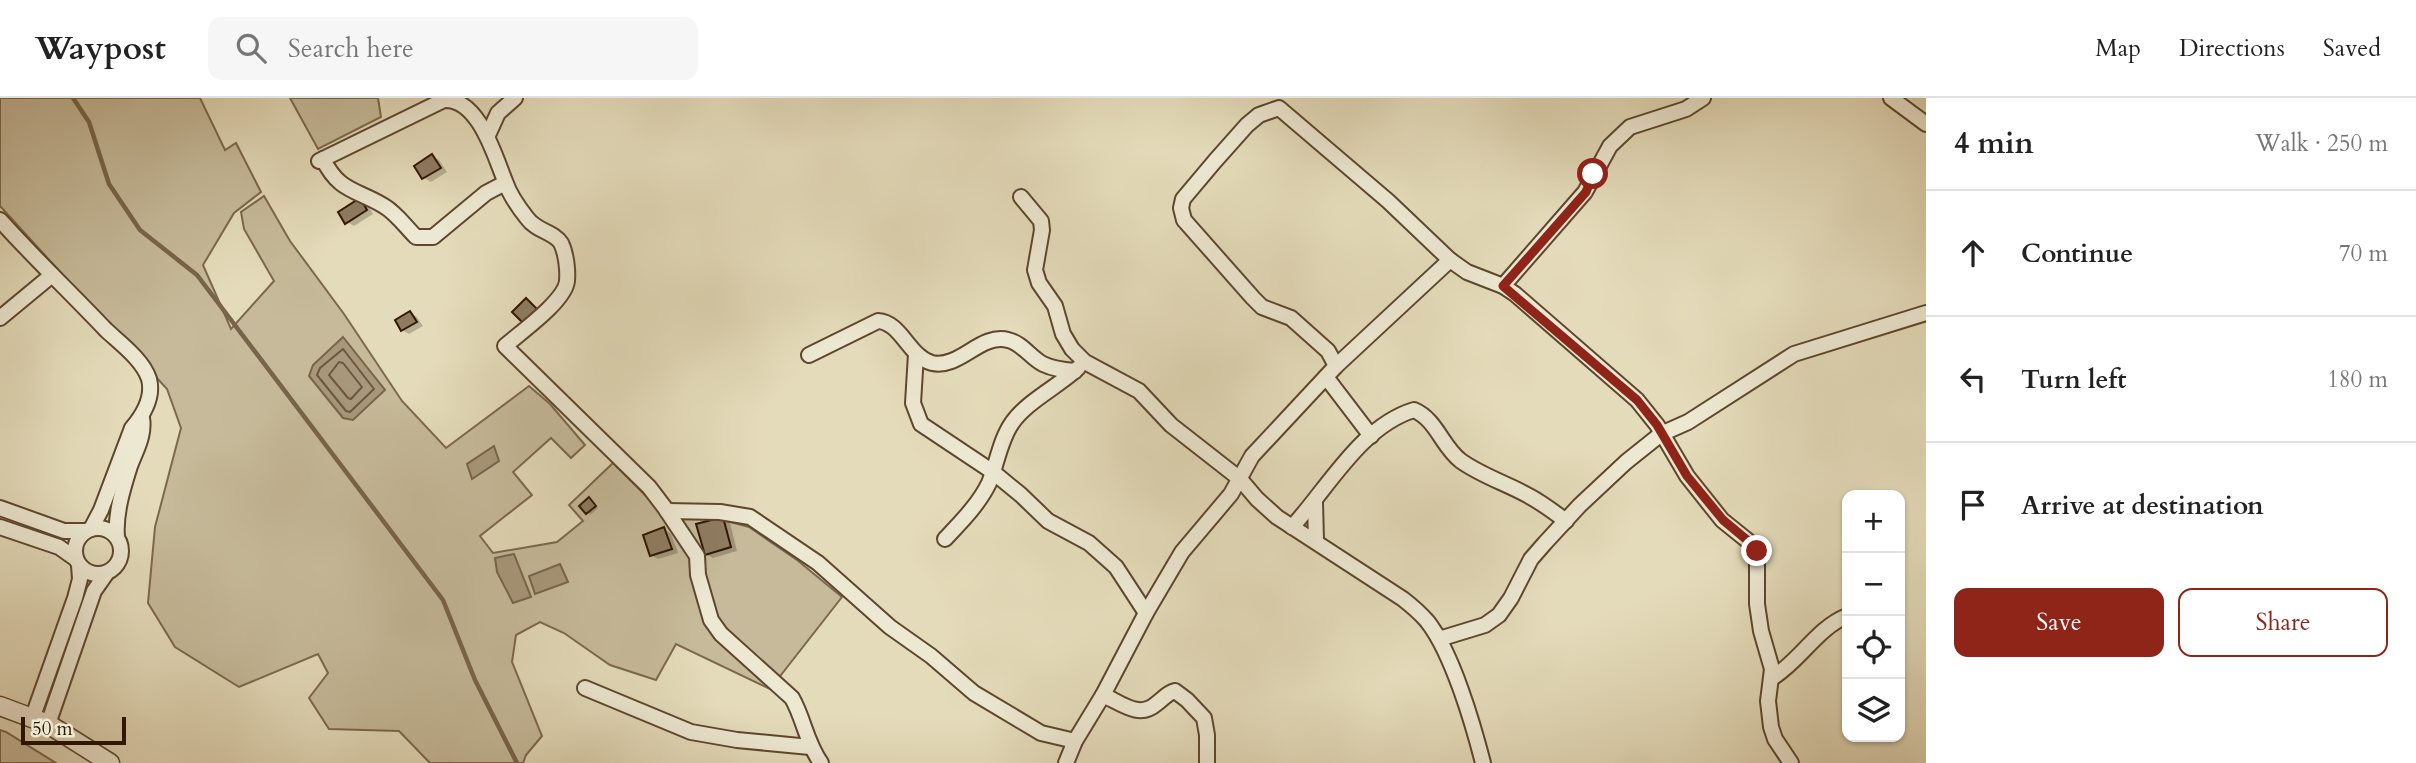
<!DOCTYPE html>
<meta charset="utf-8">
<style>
body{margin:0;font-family:Cardo,serif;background:#f6f6f6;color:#222}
.controls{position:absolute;right:21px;bottom:21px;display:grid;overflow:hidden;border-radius:14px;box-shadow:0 2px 5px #0004}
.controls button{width:63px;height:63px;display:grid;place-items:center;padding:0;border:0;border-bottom:2px solid #e0e0e0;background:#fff;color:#222;font:35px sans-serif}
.scale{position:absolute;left:21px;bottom:18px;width:105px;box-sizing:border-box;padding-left:7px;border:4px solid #311600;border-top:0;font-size:19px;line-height:24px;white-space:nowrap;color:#311600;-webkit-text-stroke:5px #ede8d2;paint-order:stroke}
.stop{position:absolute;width:21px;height:21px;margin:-16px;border:5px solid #8f2418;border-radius:50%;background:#fff}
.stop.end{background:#8f2418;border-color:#fff;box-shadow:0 2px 7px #0008}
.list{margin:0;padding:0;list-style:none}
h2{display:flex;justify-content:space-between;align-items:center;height:91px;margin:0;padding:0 28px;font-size:30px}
h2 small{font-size:23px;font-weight:400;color:#767676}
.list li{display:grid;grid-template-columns:46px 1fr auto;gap:21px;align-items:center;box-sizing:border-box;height:126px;padding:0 28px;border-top:2px solid #e0e0e0}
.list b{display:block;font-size:26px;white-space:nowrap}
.list em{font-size:23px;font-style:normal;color:#767676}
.actions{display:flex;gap:14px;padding:21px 28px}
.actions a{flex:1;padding:16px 0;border:2px solid #8f2418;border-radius:14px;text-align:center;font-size:24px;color:#8f2418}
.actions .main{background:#8f2418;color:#fff}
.icon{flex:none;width:38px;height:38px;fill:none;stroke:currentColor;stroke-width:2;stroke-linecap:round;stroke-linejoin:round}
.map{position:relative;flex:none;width:1926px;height:665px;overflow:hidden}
header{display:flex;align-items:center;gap:42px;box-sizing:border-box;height:98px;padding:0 35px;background:#fff;border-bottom:2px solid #e0e0e0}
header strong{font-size:33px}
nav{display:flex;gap:38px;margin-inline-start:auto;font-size:24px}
.search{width:490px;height:63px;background:#f6f6f6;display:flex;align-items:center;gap:18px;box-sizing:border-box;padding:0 24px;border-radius:14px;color:#767676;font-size:26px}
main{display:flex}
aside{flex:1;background:#fff}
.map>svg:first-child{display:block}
.green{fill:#c6ba9a;stroke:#7c684d;stroke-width:2}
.water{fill:#a7987b;stroke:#78644a;stroke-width:2}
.shadow{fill:#0003}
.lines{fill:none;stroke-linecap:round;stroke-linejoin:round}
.shore{stroke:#6c573e;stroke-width:2}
.stream{stroke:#78644a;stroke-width:4.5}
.building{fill:#8e7c61;stroke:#311600;stroke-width:2}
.minor-casing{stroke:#5e472e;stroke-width:18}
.tertiary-casing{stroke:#5e472e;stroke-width:21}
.minor{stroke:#ede8d2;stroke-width:14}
.tertiary{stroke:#ede8d2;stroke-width:18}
.route{stroke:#8f2418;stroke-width:9}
</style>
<header>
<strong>Waypost</strong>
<div class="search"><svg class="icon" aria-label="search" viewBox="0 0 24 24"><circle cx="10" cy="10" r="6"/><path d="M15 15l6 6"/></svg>Search here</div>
<nav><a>Map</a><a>Directions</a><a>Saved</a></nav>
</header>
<main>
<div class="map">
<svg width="1926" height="665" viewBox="0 0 1926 665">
<rect width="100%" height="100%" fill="#e4dbba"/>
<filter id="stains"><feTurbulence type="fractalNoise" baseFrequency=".00286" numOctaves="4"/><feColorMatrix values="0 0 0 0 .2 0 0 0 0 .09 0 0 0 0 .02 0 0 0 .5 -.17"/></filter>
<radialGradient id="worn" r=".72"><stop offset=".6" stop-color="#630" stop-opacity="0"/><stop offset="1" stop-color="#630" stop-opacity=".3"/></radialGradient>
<g class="green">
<polygon points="0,0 200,0 225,52 236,45 261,94 234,115 203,167 231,231 274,183 244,131 241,114 264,98 290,143 344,216 402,303 446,350 529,288 550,306 585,347 571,360 551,340 513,374 532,397 480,438 493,455 557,444 583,423 569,407 613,365 660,412 712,419 749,429 797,462 842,499 770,591 676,546 656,582 610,567 564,535 540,524 516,537 512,564 542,638 526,657 523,665 430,665 399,633 329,631 309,600 328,575 318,556 239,589 175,549 148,505 155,429 181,330 167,291 0,108"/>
<polygon points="290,0 378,0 381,19 318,51"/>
<polygon points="0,632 6,634 56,665 0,665"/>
</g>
<g class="water">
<polygon points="343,239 385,292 353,322 343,320 309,278 313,267"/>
<polygon points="494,348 499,363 472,381 467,366"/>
<polygon points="514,456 531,499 513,505 497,474 495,460"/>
<polygon points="560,466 568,484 535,496 529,478"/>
</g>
<g class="shadow">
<polygon points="432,58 439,62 447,74 431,84 424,80 416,68"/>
<polygon points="360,102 367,106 373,116 354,128 347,124"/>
<polygon points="410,215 417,219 423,228 409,236 402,232"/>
<polygon points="592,403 598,410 590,417 582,408"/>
<polygon points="723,421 730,425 737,453 713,460 706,456"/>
<polygon points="664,431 671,436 678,455 658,461 651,457"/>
</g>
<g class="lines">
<g class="shore">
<polygon points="343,251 374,291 350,314 346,313 317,277 320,270"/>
<polygon points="339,264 343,265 362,289 351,301 348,300 329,277"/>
</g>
<polyline class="stream" points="73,0 89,24 109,86 140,132 197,177 443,502 475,582 517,665"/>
</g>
<g class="building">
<polygon points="432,56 441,70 422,81 414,68"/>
<polygon points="360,100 367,112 345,126 338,114"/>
<polygon points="526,200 537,211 523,225 512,214"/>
<polygon points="410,213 417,224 401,233 395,222"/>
<polygon points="589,399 596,408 586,416 579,408"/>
<polygon points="723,419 731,449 705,457 696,426"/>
<polygon points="664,429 672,451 650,458 643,437"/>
</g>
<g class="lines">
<defs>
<g id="minor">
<polyline points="1891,0 1926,26"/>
<polyline points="488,37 498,15 515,0"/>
<path d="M323,61c16,33 33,30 61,47 12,7 22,21 32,31h17l53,-44 19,-10"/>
<path d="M319,63l125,-61c35,-2 51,57 61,81 4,12 14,27 22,37 9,13 27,14 34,25 5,10 7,27 6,38 -2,20 -46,51 -62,65l144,141 16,21 32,48 1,19 13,45 10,14 71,64c12,21 14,44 29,65"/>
<path d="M1021,99l20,24 1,9 -7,40 4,13 16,23 8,28 9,15 13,13 54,29 32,34 69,54 17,20 20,18 126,82c9,7 17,14 24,22 25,31 46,103 56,142"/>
<path d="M0,122c34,38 71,73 106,110 14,13 37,30 43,49 5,19 -6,36 -17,49l-31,82 -10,19"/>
<polyline points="1503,188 1585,94 1610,48 1630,29 1686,11 1703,0"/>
<polyline points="0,220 52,177"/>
<polyline points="916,256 913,305 921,326 993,374 1021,397 1048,423 1089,445 1116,469 1146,515"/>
<path d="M809,257l69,-34c23,1 31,36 54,42 28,6 48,-30 76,-23 14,3 23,18 35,24 10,5 21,6 32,7"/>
<polyline points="1336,268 1328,253 1291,220 1262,209 1253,200 1184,122 1181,110 1183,101 1215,63 1247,27 1259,17 1279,10 1388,103 1450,162 1467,174 1503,188 1515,196 1637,302 1657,327 1687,378 1722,422 1753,447 1757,453 1757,506 1761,533 1772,571 1768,603 1771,629 1775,641 1791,665"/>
<polyline points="1326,279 1371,338"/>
<polyline points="1315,404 1316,443"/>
<polyline points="0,410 64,433 86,433"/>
<polyline points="667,413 720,414 750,419 818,465 890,529 931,558 974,595 1041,635 1075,643"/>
<polyline points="0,429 59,449 76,461"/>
<path d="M1292,429c36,-39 69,-101 122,-117 23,10 28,37 47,51 21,15 47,23 68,35 13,7 25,16 37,25"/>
<circle cx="98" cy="453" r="23"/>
<path d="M117,439c-2,-23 6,-49 13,-71 6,-16 15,-31 12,-48"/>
<path d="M945,441c16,-17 34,-35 44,-56 8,-19 11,-43 23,-60 14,-21 47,-37 66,-55"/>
<polyline points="1439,541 1485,527 1499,517 1511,500 1531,461 1545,445 1580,407 1626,364 1661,336 1688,324 1794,256 1926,215"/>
<path d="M1772,580c28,-17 45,-50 75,-62"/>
<polyline points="585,590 691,634 737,642 810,649"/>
<polyline points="1103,597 1146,515 1182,454 1231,396 1252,358 1336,268 1450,162"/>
<polyline points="32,621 75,500 80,481 79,467"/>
<polyline points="48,626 94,493 106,476"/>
<path d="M1066,665l9,-22 28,-46c18,8 36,24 53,9 7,-5 11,-11 19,-13l12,9 17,18 3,17v28"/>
</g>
<polyline id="tertiary" points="0,608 48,626 110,665"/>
</defs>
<use href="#minor" class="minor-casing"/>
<use href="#tertiary" class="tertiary-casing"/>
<use href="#minor" class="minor"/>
<use href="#tertiary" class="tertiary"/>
</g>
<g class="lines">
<polyline class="route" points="1593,76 1586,94 1503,188 1637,302 1657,327 1687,378 1723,422 1753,447 1757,453"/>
</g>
<rect width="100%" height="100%" filter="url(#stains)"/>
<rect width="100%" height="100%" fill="url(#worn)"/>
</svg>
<div class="controls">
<button>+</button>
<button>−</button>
<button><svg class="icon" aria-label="locate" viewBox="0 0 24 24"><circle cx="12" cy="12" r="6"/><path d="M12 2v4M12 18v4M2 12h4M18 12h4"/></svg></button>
<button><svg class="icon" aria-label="layers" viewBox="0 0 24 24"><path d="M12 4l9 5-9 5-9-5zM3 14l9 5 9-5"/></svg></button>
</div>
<div class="scale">50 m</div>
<div class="stop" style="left:1593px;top:76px"></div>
<div class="stop end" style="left:1757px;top:453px"></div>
</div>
<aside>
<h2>4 min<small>Walk · 250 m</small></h2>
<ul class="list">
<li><svg class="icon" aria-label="ahead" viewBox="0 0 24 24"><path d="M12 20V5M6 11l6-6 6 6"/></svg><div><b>Continue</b></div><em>70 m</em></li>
<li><svg class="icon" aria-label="left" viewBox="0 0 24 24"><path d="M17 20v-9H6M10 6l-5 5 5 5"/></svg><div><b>Turn left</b></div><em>180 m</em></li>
<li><svg class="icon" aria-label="arrive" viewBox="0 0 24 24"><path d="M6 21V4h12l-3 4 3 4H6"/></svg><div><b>Arrive at destination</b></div></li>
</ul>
<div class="actions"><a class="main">Save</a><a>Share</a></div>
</aside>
</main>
